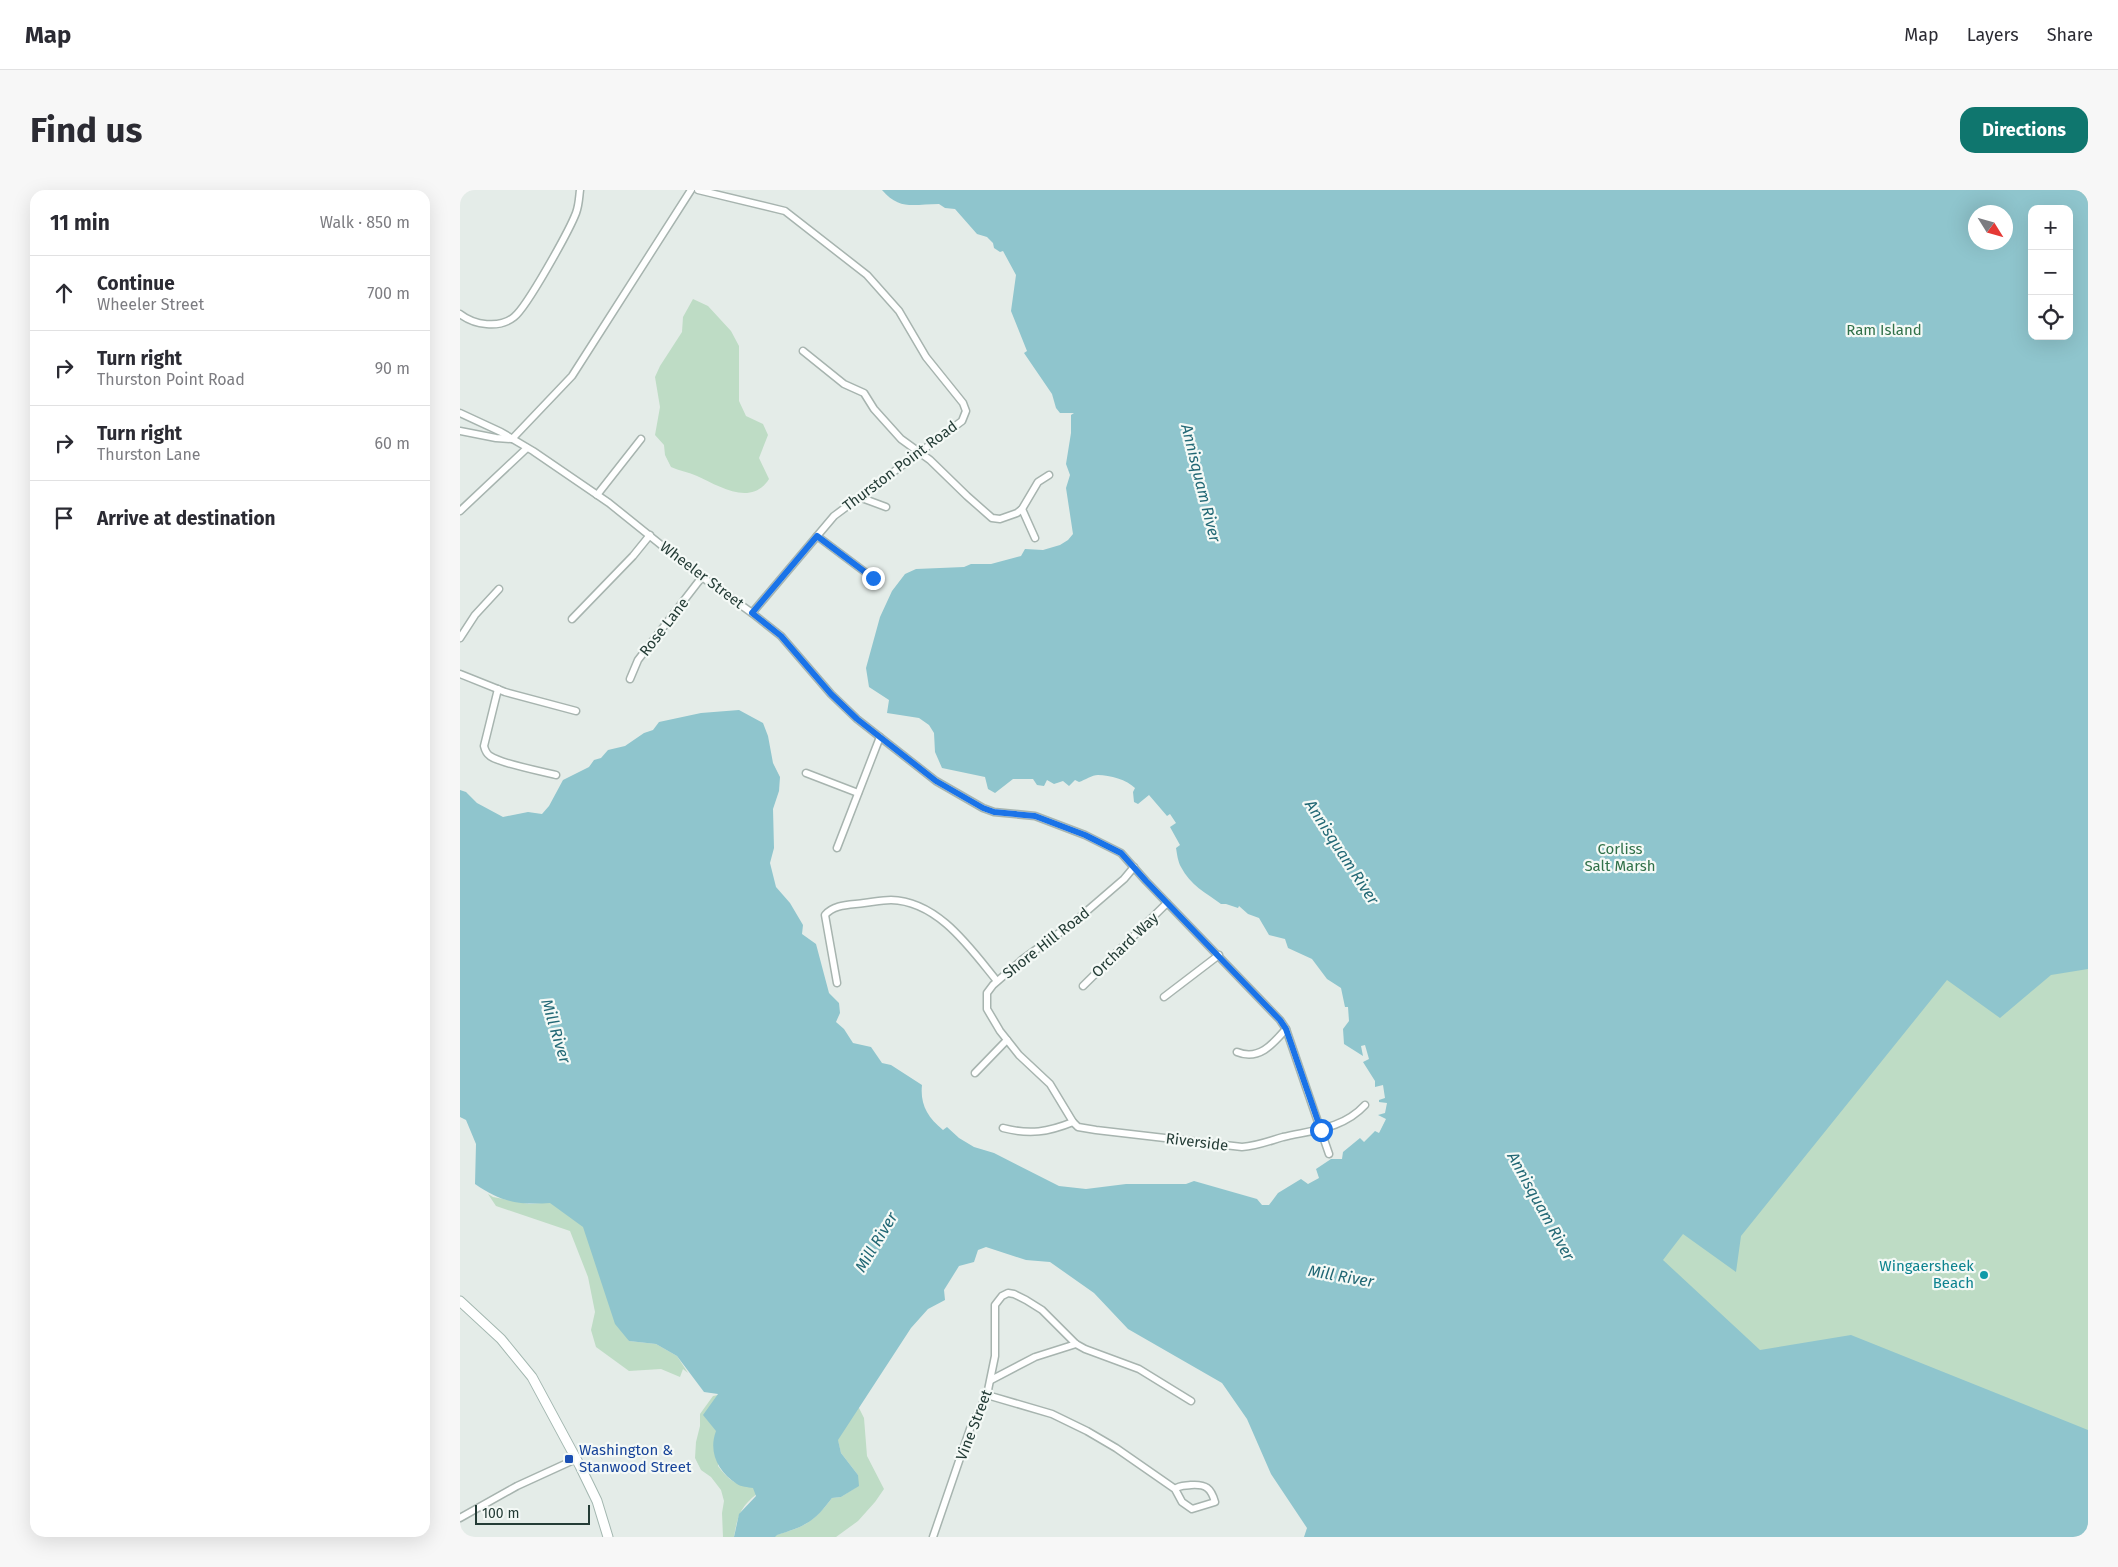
<!DOCTYPE html>
<meta charset="utf-8">
<style>
body{margin:0;font-family:"Fira Sans",sans-serif;background:#f7f7f7;color:#2b2b33}
.controls{position:absolute;right:15px;top:15px;display:grid;overflow:hidden;border-radius:10px;box-shadow:0 5px 20px #0002}
.controls button{width:45px;height:45px;display:grid;place-items:center;padding:0;border:0;border-bottom:1px solid #e1e1e2;background:#fff;color:#2b2b33;font:25px sans-serif}
.compass{position:absolute;left:1508px;top:15px;width:45px;height:45px;border-radius:50%;background:#fff;box-shadow:0 5px 20px #0002;rotate:127deg}
.scale{position:absolute;left:15px;bottom:12px;width:115px;box-sizing:border-box;padding-left:5px;border:2px solid #243c36;border-top:0;font-size:14px;line-height:18px;white-space:nowrap;color:#243c36;-webkit-text-stroke:4px #f4f9f6;paint-order:stroke}
.stop{position:absolute;width:15px;height:15px;margin:-11px;border:4px solid #1a73e8;border-radius:50%;background:#fff}
.stop.end{background:#1a73e8;border-color:#fff;box-shadow:0 1px 5px #0008}
.list{margin:0;padding:0;list-style:none}
h2{display:flex;justify-content:space-between;align-items:center;height:65px;margin:0;padding:0 20px;font-size:21px}
h2 small{font-size:16px;font-weight:400;color:#7c7c81}
.list li{display:grid;grid-template-columns:32px 1fr auto;gap:15px;align-items:center;box-sizing:border-box;height:75px;padding:0 20px;border-top:1px solid #e1e1e2}
.list b{display:block;font-size:19px;white-space:nowrap}
.list p{margin:0;font-size:16px;white-space:nowrap;color:#7c7c81}
.list em{font-size:16px;font-style:normal;color:#7c7c81}
.icon{flex:none;width:28px;height:28px;fill:none;stroke:currentColor;stroke-width:2;stroke-linecap:round;stroke-linejoin:round}
.map{position:relative;flex:none;width:1628px;height:1347px;overflow:hidden;border-radius:15px}
header{display:flex;align-items:center;gap:30px;box-sizing:border-box;height:70px;padding:0 25px;background:#fff;border-bottom:1px solid #e1e1e2}
header strong{font-size:24px}
nav{display:flex;gap:28px;margin-inline-start:auto;font-size:18px}
.intro{display:flex;align-items:center;justify-content:space-between;box-sizing:border-box;height:120px;padding:0 30px}
h1{margin:0;font-size:35px}
.button{padding:12px 22px;border-radius:15px;background:#0f766e;color:#fff;font-size:18px;font-weight:700}
main{display:flex;gap:30px;padding:0 30px}
aside{flex:1;background:#fff;border-radius:15px;box-shadow:0 5px 20px #0002}
.map>svg:first-child{display:block}
.green{fill:#bedcc5;fill-rule:evenodd}
.water{fill:#8fc5cd;fill-rule:evenodd}
.lines{fill:none;stroke-linecap:round;stroke-linejoin:round}
.street-casing{stroke:#a7b4af;stroke-width:9}
.secondary-casing{stroke:#a3b7b0;stroke-width:11}
.street{stroke:#fff;stroke-width:6}
.secondary{stroke:#fff;stroke-width:9}
.route{stroke:#1a73e8;stroke-width:6}
.culture-dot{fill:#0f9aa8;stroke:#f4f9f6;stroke-width:2}
.transit-dot{fill:#1a4fb4;stroke:#f4f9f6;stroke-width:2}
.labels{text-anchor:middle;dominant-baseline:central;stroke-width:4.5;stroke-linejoin:round;paint-order:stroke}
.park-label{font-size:15px;fill:#317149;stroke:#f4f9f6}
.street-label{font-size:15px;fill:#243c36;stroke:#f4f9f6}
.culture-label{font-size:15px;fill:#0d838f;stroke:#f4f9f6;text-anchor:end}
.transit-label{font-size:15px;fill:#164399;stroke:#f4f9f6;text-anchor:start}
.water-label{font-size:16px;font-style:italic;fill:#226875;stroke:#f4f9f6}
</style>
<header>
<strong>Map</strong>
<nav><a>Map</a><a>Layers</a><a>Share</a></nav>
</header>
<div class="intro"><h1>Find us</h1><a class="button">Directions</a></div>
<main>
<aside>
<h2>11 min<small>Walk · 850 m</small></h2>
<ul class="list">
<li><svg class="icon" aria-label="ahead" viewBox="0 0 24 24"><path d="M12 20V5M6 11l6-6 6 6"/></svg><div><b>Continue</b><p>Wheeler Street</p></div><em>700 m</em></li>
<li><svg class="icon" aria-label="right" viewBox="0 0 24 24"><path d="M7 20v-9h11M14 6l5 5-5 5"/></svg><div><b>Turn right</b><p>Thurston Point Road</p></div><em>90 m</em></li>
<li><svg class="icon" aria-label="right" viewBox="0 0 24 24"><path d="M7 20v-9h11M14 6l5 5-5 5"/></svg><div><b>Turn right</b><p>Thurston Lane</p></div><em>60 m</em></li>
<li><svg class="icon" aria-label="arrive" viewBox="0 0 24 24"><path d="M6 21V4h12l-3 4 3 4H6"/></svg><div><b>Arrive at destination</b></div></li>
</ul>
</aside>
<div class="map">
<svg width="1628" height="1347" viewBox="0 0 1628 1347">
<rect width="100%" height="100%" fill="#e4ece8"/>
<g class="green">
<path d="M1628,0v1266l-288,-82 -119,-65 -295,-653 412,-423zM1572,19h37v127h-37zM1516,22h30v30h-30z"/>
<path d="M233,109l15,7 23,25 8,15v55l7,15 17,8 5,11 -9,23 10,21c-18,28 -50,7 -72,-3 -8,-4 -18,-5 -26,-9l-6,-12 -1,-10 -9,-10 5,-28 -5,-30 5,-11 22,-34 1,-15z"/>
<polygon points="28,1004 33,1007 69,1014 94,1012 118,1021 169,1151 196,1154 217,1166 228,1183 223,1179 220,1187 201,1179 169,1181 136,1157 131,1140 135,1122 128,1087 110,1041 36,1016"/>
<path d="M263,1204l-5,72c18,24 21,15 45,23 -21,16 -25,23 -29,48h-11l-1,-24 2,-12 -3,-11 -10,-13 -10,-7 -6,-12 1,-16 4,-16v-12l13,-18z"/>
<path d="M398,1216l6,12 3,38 17,33 -9,13 -17,19 -22,16h-67c32,-9 43,-12 63,-39l9,-1 14,-9 3,-13 -17,-22 -4,-16z"/>
</g>
<path class="water" d="M422,0h1206v779l-37,6 -51,43 -53,-38 -206,256 -5,36 -53,-38 -20,26 97,90 91,-15 237,95v107h-784l3,-9 -36,-54 -24,-55 -25,-36 -94,-54 -34,-36 -44,-31 -24,-2 -40,-13 -8,3 -4,12 -15,4 -15,24 1,10 -17,9 -17,19 -73,112 3,13 17,22 1,11 -18,11 -9,1c-18,24 -26,28 -55,37l-2,2h-41l5,-23 17,-18 -3,-8c-5,-1 -12,-1 -16,-4 -19,-12 -29,-32 -21,-53l-13,-16 15,-21 -14,-2 -27,-36 -21,-12 -27,-3 -14,-17 -32,-97 -33,-24c-32,2 -49,-1 -75,-19l1,-40 -10,-24 -6,-3v-327l6,2 11,11 26,14 25,-5 14,2 7,-8 14,-26 26,-13 5,-7 7,-2 7,-8 17,-4 19,-13 9,-3 6,-8 42,-9 38,-3 24,13 5,13 5,27 7,14 -1,14 -6,18 1,39 -4,15 6,24 14,16 13,22 -1,9 14,10 13,49 10,10 1,10 -4,9 8,7 9,14 18,4 11,16 9,2 31,20c-2,19 5,32 21,45l4,-3 12,11 15,9 20,6 65,33 27,3 40,-5h60l8,-3 63,18 5,6h7l9,-12 23,-14 7,5 11,-6 -3,-9 15,-10h11l1,-7 17,-14 4,4 11,-11 4,2 7,-14 -8,-4 7,-2 2,-10 -8,-1v-2l6,-2 -2,-13 -8,2v-6l-12,-19 6,-3 -4,-14 -4,1 2,10 -19,-12 -1,-15 6,-8 -1,-14h-3l-4,-19 -14,-9 -15,-20 -24,-11 -3,-9 -16,-4 -10,-17 -11,-4 -9,-8 -1,2 -12,-4h-5c-15,-11 -31,-19 -40,-37 -3,-5 -4,-13 -5,-19l4,-3 -10,-18 6,-4 -6,-9 -3,2 -18,-21 -11,9 -4,-2 -1,-10 2,-4c-8,-8 -25,-13 -37,-13 -6,0 -13,5 -19,7l-4,-2 -6,6 -6,-5 -9,3 -7,-4 -3,6 -7,-1 -4,-6h-20l-18,14 -7,-4 -3,-12 -43,-9 -7,-16 -1,-19 -5,-8 -10,-7 -32,-5 2,-13 -20,-13 -3,-19 14,-51 12,-26 13,-17 11,-5 48,-2 7,-3h20l30,-8 4,-7 18,1 17,-5 8,-5 5,-6 -7,-46 4,-13 -4,-11 5,-31v-18l3,-2h-14l-4,-5 -4,-14 -28,-41 3,-2 -16,-40 5,-36 -13,-24 -3,1 -6,-4 -1,-5 -6,-6 -10,-3 -22,-25 -10,-1 -6,-4c-25,0 -39,7 -57,-14zM1572,19h37v127h-37zM1546,22v30h-30v-30z"/>
<g class="lines">
<defs>
<g id="street">
<polyline points="238,0 325,21 407,85 439,121 466,167 503,213 506,221 502,231 374,326 292,423"/>
<path d="M0,124c14,11 39,15 54,3 13,-10 55,-86 62,-104 3,-8 3,-15 4,-23"/>
<polyline points="343,161 384,194 404,203 414,219 441,249 470,270 507,306 532,328 540,329 557,323 562,319 578,292 589,285"/>
<polyline points="0,223 41,242 73,261 149,313 231,379 292,423 321,446 371,504 397,529 476,591 523,618 534,622 575,626 625,645 661,663 686,691 820,830 826,839 869,964"/>
<polyline points="0,241 36,248 52,249 112,186 231,0"/>
<polyline points="137,305 181,249"/>
<polyline points="399,307 426,317"/>
<polyline points="562,319 575,348"/>
<polyline points="0,321 67,258"/>
<polyline points="357,346 413,388"/>
<polyline points="112,429 173,366 190,345"/>
<polyline points="0,448 15,425 39,399"/>
<polyline points="0,484 45,502 116,521"/>
<polyline points="170,489 178,470 242,387"/>
<path d="M38,499l-14,57c1,4 3,8 6,10 11,8 51,15 66,19"/>
<polyline points="346,583 398,603"/>
<polyline points="377,658 420,547"/>
<path d="M674,677l-10,12 -51,44 -50,36 -30,26 -6,8v16l13,22 19,24 31,29 23,38 5,5 18,3 146,17c15,-1 27,-6 41,-10 30,-7 60,-8 82,-32"/>
<path d="M377,793l-12,-68c9,-11 25,-10 39,-12 9,-1 18,-3 27,-3 47,1 79,48 106,81"/>
<polyline points="623,796 707,713"/>
<polyline points="704,807 759,765"/>
<path d="M777,862c22,9 36,-8 49,-23"/>
<polyline points="515,883 547,850"/>
<path d="M543,938c27,7 45,4 70,-6"/>
<polyline points="531,1190 575,1167 616,1154"/>
<path d="M527,1205l65,19 35,17 29,17 59,41 7,13 10,7 23,-7c-4,-14 -9,-18 -24,-17 -6,1 -11,0 -16,4"/>
<polyline points="0,1328 57,1296 116,1269"/>
<polyline points="473,1347 510,1239 527,1205 535,1166 535,1115 542,1106 548,1103 554,1104 566,1110 582,1120 616,1154 625,1159 679,1179 731,1211"/>
</g>
<polyline id="secondary" points="0,1111 41,1149 72,1187 120,1276 137,1311 148,1347"/>
</defs>
<use href="#street" class="street-casing"/>
<use href="#secondary" class="secondary-casing"/>
<use href="#street" class="street"/>
<use href="#secondary" class="secondary"/>
</g>
<g class="lines">
<polyline class="route" points="413,388 357,346 292,423 321,446 371,504 397,529 476,591 523,618 534,622 575,626 625,645 661,663 686,691 820,830 826,839 861,940"/>
</g>
<circle class="culture-dot" cx="1524" cy="1085" r="5"/>
<rect class="transit-dot" x="104" y="1264" width="10" height="10" rx="2.5"/>
<g class="labels">
<g class="park-label">
<text x="1424" y="140">Ram Island</text>
<text x="1160" y="659">Corliss<tspan x="1160" dy="17">Salt Marsh</tspan></text>
</g>
<g class="street-label">
<text transform="translate(440 276) rotate(-37)">Thurston Point Road</text>
<text transform="translate(242 385) rotate(37)">Wheeler Street</text>
<text transform="translate(204 437) rotate(-52)">Rose Lane</text>
<text transform="translate(586 753) rotate(-38)">Shore Hill Road</text>
<text transform="translate(665 755) rotate(-44)">Orchard Way</text>
<text transform="translate(737 952) rotate(7)">Riverside</text>
<text transform="translate(514 1235) rotate(-69)">Vine Street</text>
</g>
<g class="culture-label">
<text x="1514" y="1076">Wingaersheek<tspan x="1514" dy="17">Beach</tspan></text>
</g>
<g class="transit-label">
<text x="119" y="1260">Washington &amp;<tspan x="119" dy="17">Stanwood Street</tspan></text>
</g>
<g class="water-label">
<text transform="translate(741 293) rotate(76)">Annisquam River</text>
<text transform="translate(882 662) rotate(57)">Annisquam River</text>
<text transform="translate(96 841) rotate(73)">Mill River</text>
<text transform="translate(1081 1016) rotate(61)">Annisquam River</text>
<text transform="translate(416 1052) rotate(-59)">Mill River</text>
<text transform="translate(881 1086) rotate(10)">Mill River</text>
</g>
</g>
</svg>
<div class="controls">
<button>+</button>
<button>−</button>
<button><svg class="icon" aria-label="locate" viewBox="0 0 24 24"><circle cx="12" cy="12" r="6"/><path d="M12 2v4M12 18v4M2 12h4M18 12h4"/></svg></button>
</div>
<svg class="compass" viewBox="-18 -18 36 36"><path d="M0-13l5 13h-10z" fill="#e53935"/><path d="M0 13l5-13h-10z" fill="#7c7c81"/></svg>
<div class="scale">100 m</div>
<div class="stop" style="left:861px;top:940px"></div>
<div class="stop end" style="left:413px;top:388px"></div>
</div>
</main>
